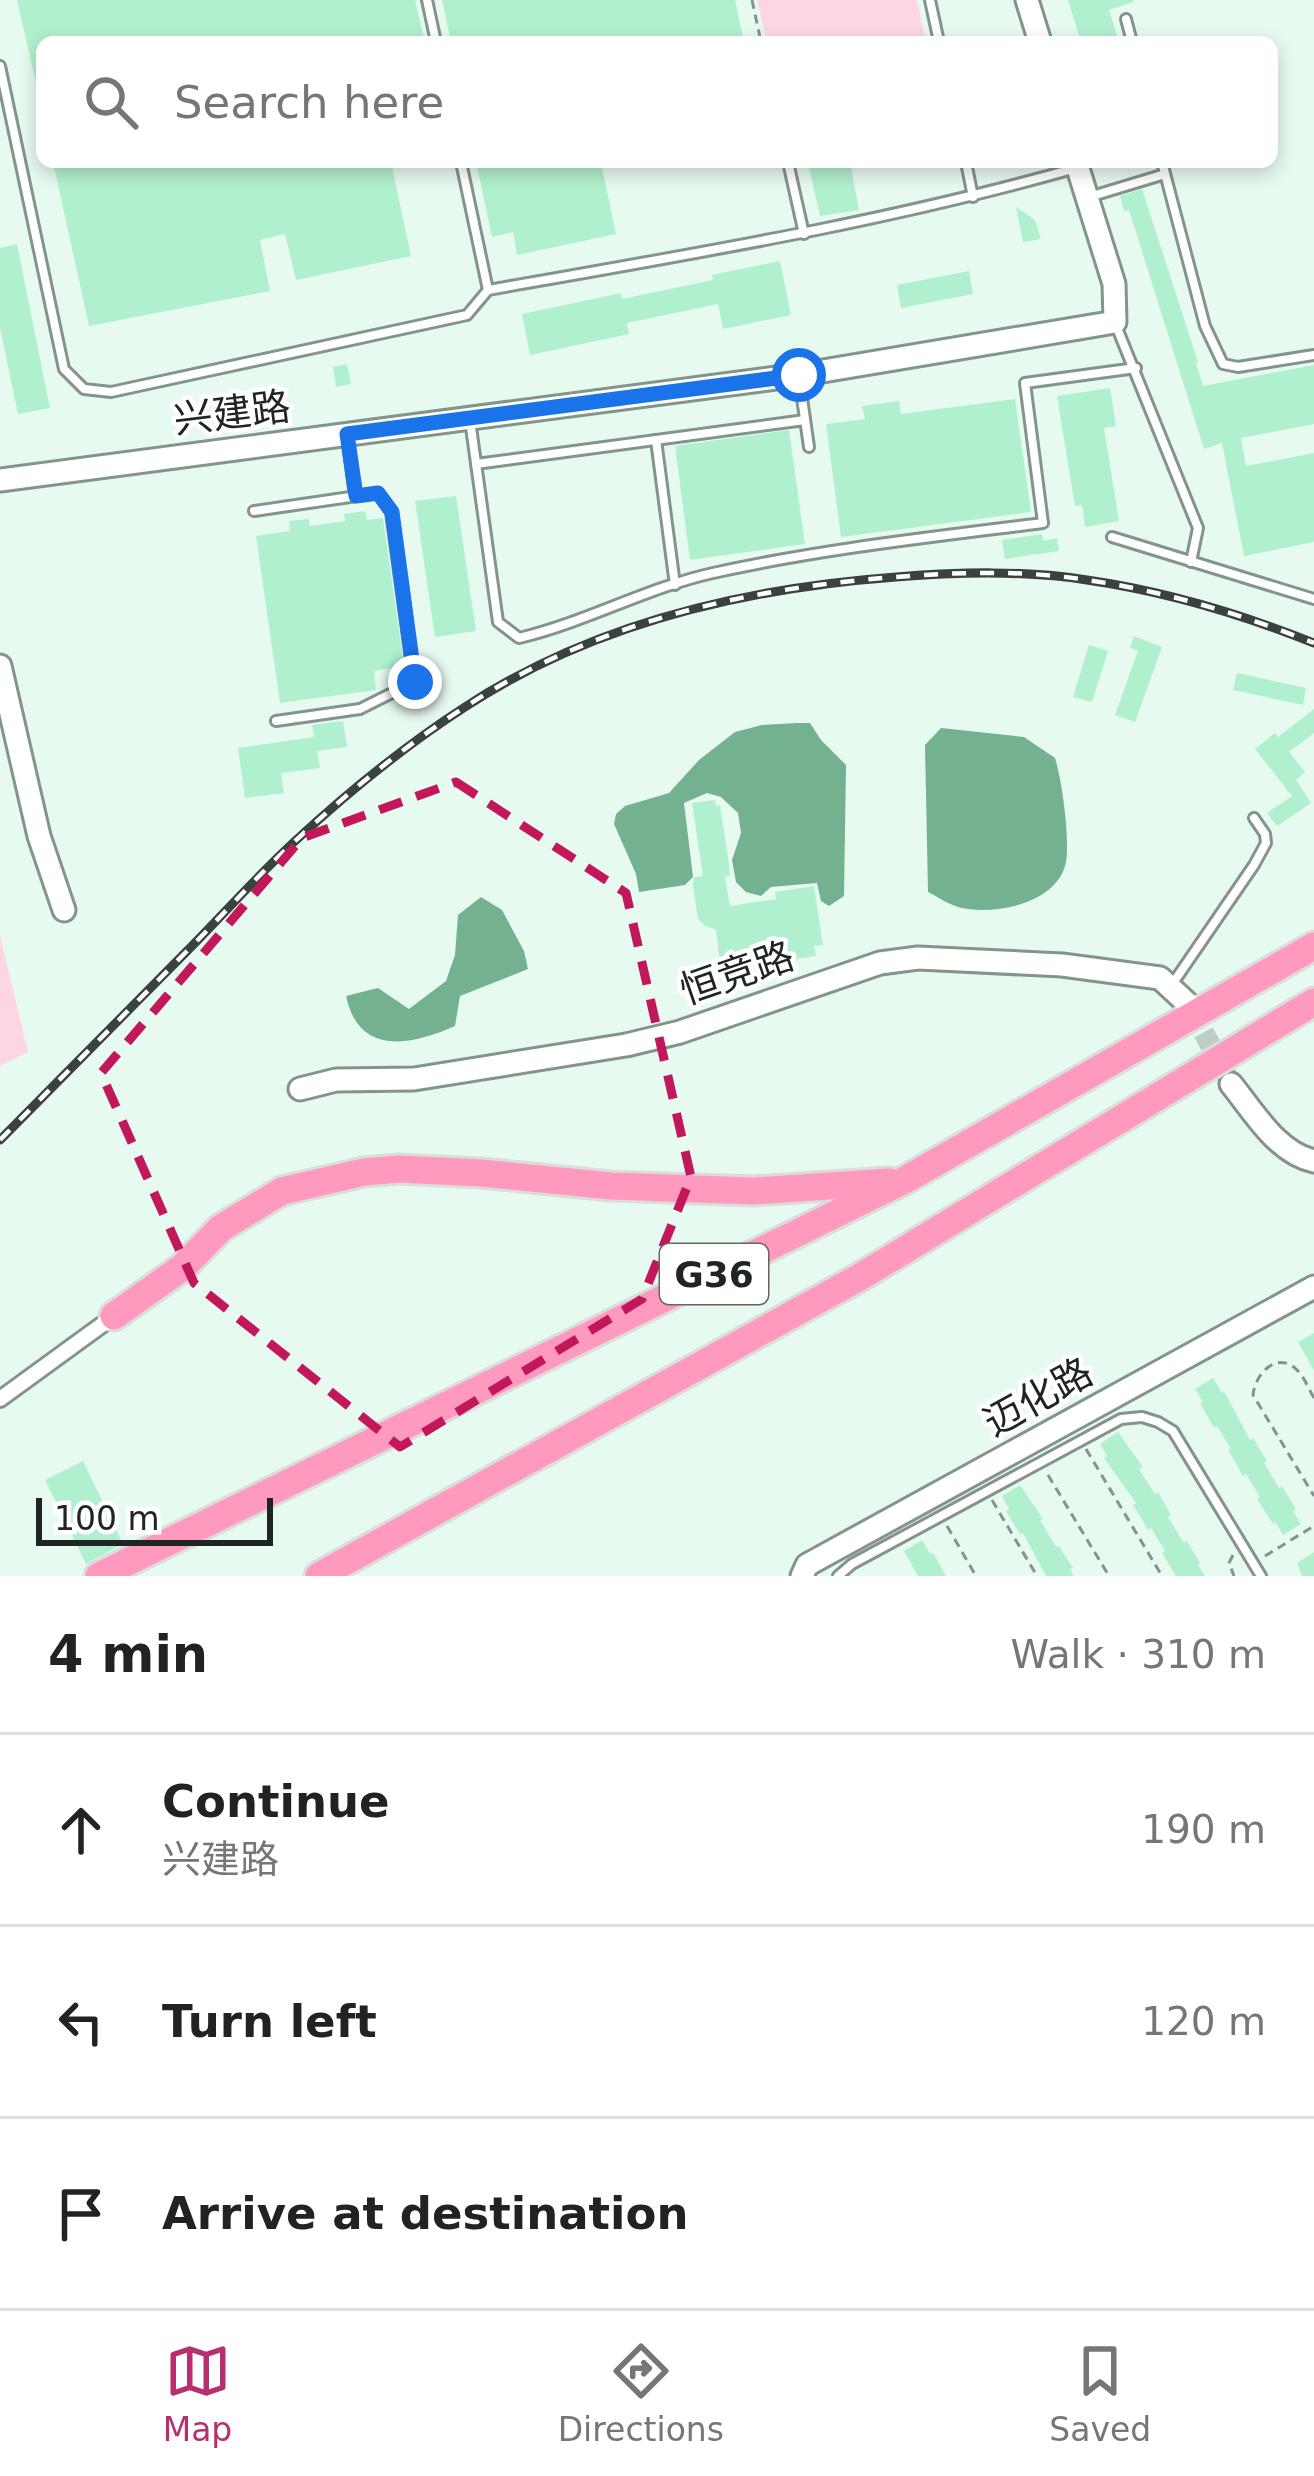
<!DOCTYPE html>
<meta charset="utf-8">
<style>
body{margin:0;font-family:"DejaVu Sans","Noto Sans SC",sans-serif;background:#f6f6f6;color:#222}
.scale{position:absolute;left:36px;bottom:30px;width:237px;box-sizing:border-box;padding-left:12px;border:6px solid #1e2522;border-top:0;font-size:33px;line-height:42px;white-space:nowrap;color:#1e2522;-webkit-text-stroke:9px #fff;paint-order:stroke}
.stop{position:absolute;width:36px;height:36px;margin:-27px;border:9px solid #1a73e8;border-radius:50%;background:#fff}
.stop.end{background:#1a73e8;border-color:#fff;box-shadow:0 3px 12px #0008}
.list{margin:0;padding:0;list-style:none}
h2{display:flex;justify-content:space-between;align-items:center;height:156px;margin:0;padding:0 48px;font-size:51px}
h2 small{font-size:39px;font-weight:400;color:#767676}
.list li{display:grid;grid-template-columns:78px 1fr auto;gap:36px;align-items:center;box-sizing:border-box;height:192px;padding:0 48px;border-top:3px solid #e0e0e0}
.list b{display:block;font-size:45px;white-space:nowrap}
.list p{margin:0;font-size:39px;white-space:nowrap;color:#767676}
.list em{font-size:39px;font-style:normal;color:#767676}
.icon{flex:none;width:66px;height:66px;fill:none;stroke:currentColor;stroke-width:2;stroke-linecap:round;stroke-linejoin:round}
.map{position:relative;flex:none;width:1314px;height:1576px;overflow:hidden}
.search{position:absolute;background:#fff;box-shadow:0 6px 18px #0003;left:36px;right:36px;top:36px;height:132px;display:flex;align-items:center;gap:30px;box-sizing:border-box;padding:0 42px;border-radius:18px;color:#767676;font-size:45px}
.sheet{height:732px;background:#fff}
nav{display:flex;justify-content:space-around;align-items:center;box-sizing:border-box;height:168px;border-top:3px solid #e0e0e0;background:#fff;font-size:33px;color:#767676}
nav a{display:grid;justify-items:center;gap:6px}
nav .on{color:#b82f6e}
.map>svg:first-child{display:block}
.green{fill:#fed6e2}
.water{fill:#73b191}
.building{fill:#b1f0cf}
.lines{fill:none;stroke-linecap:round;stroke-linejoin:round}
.secondary-tunnel{stroke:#bfcfc7;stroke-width:21;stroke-dasharray:21 10;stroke-linecap:butt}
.lane-casing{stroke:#83948a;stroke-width:14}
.street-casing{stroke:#83948a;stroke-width:20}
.secondary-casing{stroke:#83948a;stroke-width:27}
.highway-casing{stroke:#dbdcdc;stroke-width:33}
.path{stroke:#86938c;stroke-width:3;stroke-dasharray:9 6;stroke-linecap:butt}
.lane{stroke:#fff;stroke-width:8}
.street{stroke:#fff;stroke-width:14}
.secondary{stroke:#fff;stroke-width:21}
.highway{stroke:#ff99bd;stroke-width:27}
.rail-casing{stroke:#39423e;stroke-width:9}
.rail{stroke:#fff;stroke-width:4.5;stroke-dasharray:14;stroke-linecap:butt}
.route{stroke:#1a73e8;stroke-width:15}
.marked{fill:none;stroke:#c2185b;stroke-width:9;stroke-dasharray:24 15;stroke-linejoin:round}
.labels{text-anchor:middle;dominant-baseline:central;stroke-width:9;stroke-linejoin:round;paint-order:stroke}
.shield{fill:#fff;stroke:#626664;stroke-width:3}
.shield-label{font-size:36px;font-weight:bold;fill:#1e2522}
.street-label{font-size:39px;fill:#1e2522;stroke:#fff}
</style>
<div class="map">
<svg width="1314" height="1576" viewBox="0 0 1314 1576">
<rect width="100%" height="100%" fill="#e7faf0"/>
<g class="green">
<polygon points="757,0 917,0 926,42 767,42"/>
<polygon points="0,936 28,1052 0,1066"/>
</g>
<g class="water">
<polygon points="796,723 810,723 821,740 846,765 844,896 829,906 821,901 817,883 771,887 761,896 746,892 736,882 732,860 741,833 738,813 721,797 707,793 684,803 693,877 685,885 639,892 636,874 614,824 616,814 625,806 669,793 699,760 735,732 762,725"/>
<path d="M941,728l83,9 31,21c7,22 15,81 11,104 -8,41 -69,53 -104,46 -11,-2 -24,-11 -34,-16l-3,-147z"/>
<path d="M481,897l21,13 22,41 4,18 -68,27 -5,30c-43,19 -96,31 -109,-30l32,-8 31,21 37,-28 9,-26 3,-40z"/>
</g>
<g class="building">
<polygon points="17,0 415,0 425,42 42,42 42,86 37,87"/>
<polygon points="442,0 735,0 744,42 451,42"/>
<polygon points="1068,0 1133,0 1133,2 1109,10 1119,42 1081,42"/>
<polygon points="53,162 391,162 411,256 296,280 285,234 260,240 270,291 89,326"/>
<polygon points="476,162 601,162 616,234 517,255 513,232 492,237"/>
<polygon points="808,162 850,162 859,210 820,216"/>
<polygon points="1142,189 1198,362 1196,363 1203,386 1314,365 1314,424 1241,438 1246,466 1314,453 1314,542 1244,556 1222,443 1204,449 1129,210 1124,211 1120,196"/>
<polygon points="1016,207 1035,220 1041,239 1023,242"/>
<polygon points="17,244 50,408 18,414 0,328 0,248"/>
<polygon points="780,261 791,315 723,329 718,304 627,323 629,334 530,355 522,314 621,293 622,299 713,280 712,275"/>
<polygon points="969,271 973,294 901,308 897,285"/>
<polygon points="347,364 351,384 336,387 333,367"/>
<polygon points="1110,388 1116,426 1104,428 1119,521 1085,527 1082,505 1075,506 1057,396"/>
<polygon points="1015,399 1031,512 841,537 826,424 865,419 862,406 899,401 901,414"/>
<polygon points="789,430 805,544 690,560 675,446"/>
<polygon points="456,496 476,631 435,637 415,501"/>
<polygon points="365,511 367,520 383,518 404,666 374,671 376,690 280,703 256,536 290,531 289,521 309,519 310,526 345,521 344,514"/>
<polygon points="1042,534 1043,541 1057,538 1059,551 1005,559 1002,540"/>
<polygon points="1134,636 1162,647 1135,722 1115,715 1138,651 1130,648"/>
<polygon points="1089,645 1108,651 1092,702 1073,697"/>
<polygon points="1237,673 1306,688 1303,705 1233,690"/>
<polygon points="1314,709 1314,733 1289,752 1305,772 1296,780 1311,803 1277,826 1267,813 1292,796 1255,749 1275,733 1278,737"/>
<polygon points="343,721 347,747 317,751 320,768 281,773 284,793 245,798 238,748 314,737 312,725"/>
<polygon points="715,800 716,806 720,805 729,864 730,876 725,877 730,906 776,899 775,892 814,886 823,945 814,946 816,956 721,970 716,930 704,925 698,919 693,886 694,877 703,876 692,803"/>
<polygon points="1314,1333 1314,1371 1298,1342"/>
<polygon points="1213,1378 1222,1393 1224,1391 1250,1440 1253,1438 1267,1461 1264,1463 1279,1488 1282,1486 1296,1509 1293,1511 1301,1524 1283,1535 1275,1522 1273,1524 1257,1499 1260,1497 1246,1474 1243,1476 1228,1450 1231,1449 1217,1426 1214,1428 1200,1403 1203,1402 1195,1389"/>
<polygon points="1118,1432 1143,1467 1139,1469 1155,1494 1158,1492 1171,1515 1168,1517 1184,1543 1187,1541 1200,1563 1198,1565 1205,1576 1176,1576 1162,1553 1165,1551 1151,1528 1148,1530 1133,1505 1136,1503 1104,1458 1107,1456 1100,1444"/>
<polygon points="83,1461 123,1544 86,1564 45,1480"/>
<polygon points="1020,1485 1043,1519 1040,1520 1056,1547 1059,1546 1073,1568 1070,1570 1074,1576 1046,1576 1023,1533 1020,1534 1006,1511 1009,1509 1002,1496"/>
<polygon points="922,1540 930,1554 933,1553 946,1576 918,1576 904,1551"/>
<polygon points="1314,1552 1314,1576 1302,1576 1297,1563"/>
</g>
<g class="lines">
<polyline class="secondary-tunnel" points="1189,1005 1231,1084"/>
<defs>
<g id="lane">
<polyline points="427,0 436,42"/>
<polyline points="930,0 939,42"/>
<polyline points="1126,19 1132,42"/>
<path d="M0,66l64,303 20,20 27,3 356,-77 21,-25c198,-35 395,-67 588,-122"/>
<polyline points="461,162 488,290"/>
<polyline points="788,162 804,234"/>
<polyline points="966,162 973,197"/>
<polyline points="1162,162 1205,326 1223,364 1238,367 1314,355"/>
<polyline points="1089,197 1165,174"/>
<polyline points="1115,323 1198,528 1191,562"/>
<polyline points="799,377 809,447"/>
<path d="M470,420l28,202 21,16c67,-16 127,-50 194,-65 108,-24 220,-36 330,-50l-18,-140 111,-15"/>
<polyline points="347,436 355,496"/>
<polyline points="656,440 675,585"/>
<polyline points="476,464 805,420"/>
<polyline points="254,511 378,493 391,512 414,682 360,709 276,721"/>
<polyline points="1112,537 1314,599"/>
<polyline points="1171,986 1254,865 1266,843 1265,834 1254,818"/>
<polyline points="838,1576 852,1564 1121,1419 1142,1417 1158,1422 1173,1431 1261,1576"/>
</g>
<polyline id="street" points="0,1399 114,1316"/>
<g id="secondary">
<polyline points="1027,0 1040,42"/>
<polyline points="0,480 799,375 1115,322 1114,284 1076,162"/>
<polyline points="0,666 39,836 64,910"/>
<path d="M1231,1084c23,28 46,69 83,77"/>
<polyline points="300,1089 336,1080 414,1079 626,1045 680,1032 880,963 918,958 1062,965 1160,978 1188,1004"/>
<polyline points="802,1576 807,1565 1314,1287"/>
</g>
<g id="highway">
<polyline points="114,1316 183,1267 221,1228 282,1191 364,1172 399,1169 481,1173 611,1186 754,1191 889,1182"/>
<polyline points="99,1576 905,1180 1314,946"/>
<polyline points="319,1576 860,1277 1314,1002"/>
</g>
</defs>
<use href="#lane" class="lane-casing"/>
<use href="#street" class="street-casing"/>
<use href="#secondary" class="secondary-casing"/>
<use href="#highway" class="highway-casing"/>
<g class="path">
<polyline points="752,0 761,42"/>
<path d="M1314,1398c-5,-8 -10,-22 -17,-28 -20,-20 -42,4 -44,25l61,101"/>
<polyline points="1086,1449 1162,1576"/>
<polyline points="1048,1475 1109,1576"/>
<polyline points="992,1500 1037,1576"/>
<polyline points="947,1526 976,1576"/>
<polyline points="1233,1555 1229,1563 1234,1576"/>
<polyline points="1265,1556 1314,1526"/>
</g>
<use href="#lane" class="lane"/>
<use href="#street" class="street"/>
<use href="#secondary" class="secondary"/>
<use href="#highway" class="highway"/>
<defs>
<path id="rail" d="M0,1140c62,-63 124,-125 186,-188 36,-36 70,-75 108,-110 52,-48 112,-97 171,-135 128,-84 281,-119 431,-130 63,-5 128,-7 191,3 77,11 154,34 227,63"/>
</defs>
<use href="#rail" class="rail-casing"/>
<use href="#rail" class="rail"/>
</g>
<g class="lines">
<polyline class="route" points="415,682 392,512 378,493 356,496 347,434 799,375"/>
</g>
<path class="marked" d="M456,782l170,111 65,284 -49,122 -242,148 -206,-164 -93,-210 201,-235z"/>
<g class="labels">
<rect class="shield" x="660" y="1244" width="108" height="60" rx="9"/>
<g class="shield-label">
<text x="714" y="1274">G36</text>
</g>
<g class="street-label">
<text transform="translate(232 413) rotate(-7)">兴建路</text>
<text transform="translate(737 973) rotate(-19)">恒竞路</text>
<text transform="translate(1038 1397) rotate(-29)">迈化路</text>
</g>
</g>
</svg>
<div class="scale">100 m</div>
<div class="stop" style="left:799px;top:375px"></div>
<div class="stop end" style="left:415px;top:682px"></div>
<div class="search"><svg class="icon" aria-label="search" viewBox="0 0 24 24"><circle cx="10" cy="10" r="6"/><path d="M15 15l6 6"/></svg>Search here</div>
</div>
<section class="sheet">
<h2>4 min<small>Walk · 310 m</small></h2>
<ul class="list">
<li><svg class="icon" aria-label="ahead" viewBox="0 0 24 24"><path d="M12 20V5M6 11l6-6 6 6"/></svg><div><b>Continue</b><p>兴建路</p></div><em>190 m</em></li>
<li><svg class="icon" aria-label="left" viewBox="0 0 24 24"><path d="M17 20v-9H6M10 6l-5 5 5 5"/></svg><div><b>Turn left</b></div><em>120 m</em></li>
<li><svg class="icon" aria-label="arrive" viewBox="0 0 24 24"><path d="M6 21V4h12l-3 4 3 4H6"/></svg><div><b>Arrive at destination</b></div></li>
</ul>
</section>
<nav>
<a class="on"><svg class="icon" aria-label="map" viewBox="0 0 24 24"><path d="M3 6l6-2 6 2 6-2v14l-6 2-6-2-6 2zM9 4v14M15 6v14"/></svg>Map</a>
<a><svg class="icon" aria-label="directions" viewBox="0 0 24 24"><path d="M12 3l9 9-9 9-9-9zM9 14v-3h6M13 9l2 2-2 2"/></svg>Directions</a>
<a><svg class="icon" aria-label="saved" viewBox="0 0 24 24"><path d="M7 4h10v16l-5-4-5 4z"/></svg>Saved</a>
</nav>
